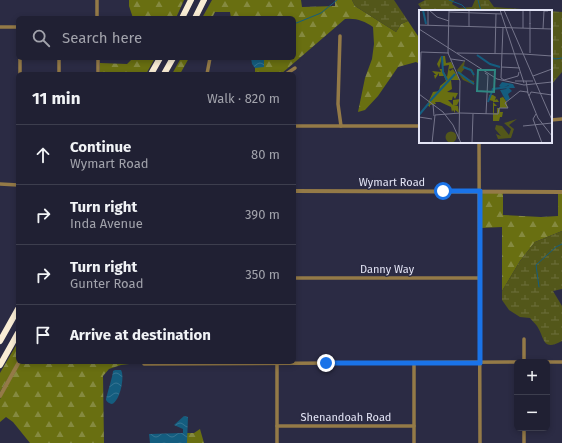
<!DOCTYPE html>
<meta charset="utf-8">
<style>
body{margin:0;font-family:"Fira Sans",sans-serif;background:#28283b;color:#f1f3f6}
.controls{position:absolute;right:12px;bottom:12px;display:grid;overflow:hidden;border-radius:6px;box-shadow:0 2px 6px #0003}
.controls button{width:36px;height:36px;display:grid;place-items:center;padding:0;border:0;border-bottom:1px solid #3d3e4e;background:#202033;color:#f1f3f6;font:20px sans-serif}
.stop{position:absolute;width:12px;height:12px;margin:-9px;border:3px solid #1a73e8;border-radius:50%;background:#fff}
.stop.end{background:#1a73e8;border-color:#fff;box-shadow:0 1px 4px #0008}
.list{margin:0;padding:0;list-style:none}
h2{display:flex;justify-content:space-between;align-items:center;height:52px;margin:0;padding:0 16px;font-size:17px}
h2 small{font-size:13px;font-weight:400;color:#a2a3ac}
.list li{display:grid;grid-template-columns:26px 1fr auto;gap:12px;align-items:center;box-sizing:border-box;height:60px;padding:0 16px;border-top:1px solid #3d3e4e}
.list b{display:block;font-size:15px;white-space:nowrap}
.list p{margin:0;font-size:13px;white-space:nowrap;color:#a2a3ac}
.list em{font-size:13px;font-style:normal;color:#a2a3ac}
.icon{flex:none;width:22px;height:22px;fill:none;stroke:currentColor;stroke-width:2;stroke-linecap:round;stroke-linejoin:round}
.map{position:relative;flex:none;width:562px;height:443px;overflow:hidden}
.search{position:absolute;background:#202033;box-shadow:0 2px 6px #0003;left:16px;top:16px;width:280px;height:44px;display:flex;align-items:center;gap:10px;box-sizing:border-box;padding:0 14px;border-radius:6px;color:#a2a3ac;font-size:15px}
.panel{position:absolute;background:#202033;box-shadow:0 2px 6px #0003;left:16px;top:72px;width:280px;height:292px;border-radius:6px}
.map>svg:first-child{display:block}
.forest{fill:url(#forest-firs)}
.wetland{fill:url(#wetland-marsh)}
.water{fill:url(#water-waves)}
.lines{fill:none;stroke-linecap:round;stroke-linejoin:round}
.stream{stroke:#145d7f;stroke-width:1}
.minor{stroke:#947a47;stroke-width:3.5}
.tertiary{stroke:#947a47;stroke-width:4}
.motorway{stroke:#f9edd5;stroke-width:6}
.route{stroke:#1a73e8;stroke-width:5}
.labels{text-anchor:middle;dominant-baseline:central;stroke-width:3;stroke-linejoin:round;paint-order:stroke}
.street-label{font-size:11px;fill:#e4e5f6;stroke:#2b2b44}
.inset-river{fill:none;stroke:#145d7f;stroke-width:2}
.inset-road{fill:none;stroke:#75758b;stroke-width:1}
.view{fill:#2f8782;fill-opacity:0.15;stroke:#2f8782;stroke-width:2}
.inset-edge{fill:none;stroke:#e4e5f6;stroke-width:2}
</style>
<div class="map">
<svg width="562" height="443" viewBox="0 0 562 443">
<defs>
<pattern id="forest-firs" width="22" height="20" patternUnits="userSpaceOnUse"><rect width="22" height="20" fill="#696f11"/><path d="M5 1l3.5 6h-7zM16 11l3.5 6h-7z" fill="#858a40"/></pattern>
<pattern id="wetland-marsh" width="20" height="14" patternUnits="userSpaceOnUse"><rect width="20" height="14" fill="#53571a"/><path d="M1 5h8M5 5V1M11 12h8M15 12V8" fill="none" stroke="#6c6f3c"/></pattern>
<pattern id="water-waves" width="16" height="10" patternUnits="userSpaceOnUse"><rect width="16" height="10" fill="#145d7f"/><path d="M0 5q4-4 8 0t8 0" fill="none" stroke="#367492"/></pattern>
</defs>
<rect width="100%" height="100%" fill="#2b2b44"/>
<g class="forest">
<polygon points="129,0 184,0 176,18 133,18 129,6"/>
<path d="M212,0h89l1,7 33,-1v-6h17l3,6 41,26 5,-8 7,-3 12,18v25l-4,-2 -18,5 -20,29 -13,14 -7,2 7,-34 7,-19 2,-15 -1,-17c-9,-6 -16,-9 -28,-8l-64,55h-26v-7h9v-9h30v-40h-63l-1,-6h-15l-3,6h-10z"/>
<polygon points="133,58 155,58 146,74 100,74 100,63 127,64"/>
<polygon points="181,58 189,58 180,74 172,74"/>
<polygon points="481,193 503,193 503,215 541,217 558,216 558,193 562,193 562,231 535,242 520,261 502,291 502,227 481,228"/>
<polygon points="18,342 18,361 0,392 0,373"/>
<polygon points="21,362 146,362 121,365 109,369 103,376 104,443 30,443 13,422 6,417 0,422 0,399"/>
<polygon points="200,429 204,443 187,443 187,433 194,433"/>
</g>
<g class="wetland">
<polygon points="352,0 394,0 408,21 401,24 396,32 355,6"/>
<polygon points="425,0 454,0 452,4 459,8 472,7 475,0 489,0 494,7 562,12 562,72 551,85 551,11 423,11 418,4"/>
<path d="M562,231v58l-9,2 9,15v35c-20,11 -17,-3 -25,-15 -2,-3 -5,-5 -7,-8l-10,-1 -11,-7 -7,-10v-9l18,-30 15,-19z"/>
</g>
<g class="water">
<polygon points="251,58 264,58 264,67 255,68 252,64"/>
<path d="M115,370h6c4,7 -1,31 -9,34 -3,-1 -4,-1 -6,-4 0,-3 7,-24 7,-29z"/>
<polygon points="184,416 188,417 187,443 150,443 149,434 183,433 183,429 174,425"/>
</g>
<g class="lines">
<g class="stream">
<polyline points="449,0 462,5 468,11"/>
<polyline points="478,0 481,11"/>
<polyline points="294,24 321,13 337,0"/>
<polyline points="551,57 555,59 562,58"/>
<polyline points="539,287 536,265 556,247 562,244"/>
</g>
<g class="minor">
<polyline points="97,0 97,18"/>
<polyline points="0,27 18,27"/>
<polyline points="340,36 338,104 341,126"/>
<polyline points="98,58 98,74"/>
<polyline points="20,74 20,58"/>
<polyline points="59,74 59,58"/>
<polyline points="207,74 210,58"/>
<polyline points="286,74 295,68"/>
<polyline points="551,120 562,119"/>
<polyline points="294,126 420,126"/>
<polyline points="479,142 480,443"/>
<polyline points="0,184 18,185"/>
<polyline points="294,278 480,278"/>
<polyline points="277,362 277,443"/>
<polyline points="524,362 524,339"/>
<polyline points="547,362 562,362"/>
<polyline points="414,363 414,443"/>
<polyline points="144,364 517,362"/>
<polyline points="277,426 414,426"/>
<polyline points="524,443 524,428"/>
</g>
<g class="tertiary">
<polyline points="294,191 562,192"/>
<polyline points="0,396 19,362"/>
</g>
<g class="motorway">
<polyline points="182,18 191,0"/>
<polyline points="195,18 204,0"/>
<polyline points="151,74 160,58"/>
<polyline points="164,74 173,58"/>
<polyline points="0,341 18,309"/>
<polyline points="0,365 18,333"/>
</g>
</g>
<g class="lines">
<polyline class="route" points="326,363 480,363 480,191 443,191"/>
</g>
<g class="labels">
<g class="street-label">
<text x="392" y="182">Wymart Road</text>
<text x="387" y="269">Danny Way</text>
<text x="346" y="417">Shenandoah Road</text>
</g>
</g>
<g transform="translate(419 10)">
<rect width="133" height="133" fill="#2b2b44"/>
<path d="M98,109l-8,6 5,4 -3,9 -13,1 -2,-5 5,2 -6,-7 1,-4 6,1 7,9 2,-6 -7,-6z" fill="#53571a"/>
<path d="M22,46h4l1,7 5,-1 3,6 -5,1 1,2 3,-2 7,11h-9l1,9 -5,3 11,1 -3,6 -2,-3 -1,4h-4l5,5v-5l7,-1 -3,6h-3l4,1 1,7 -4,-3v3l-2,-3 -1,2 -1,-5 -11,-5h-5l1,2 -6,1v2l-3,-2 6,-13 6,-1 1,-5 6,-5 -2,-5h-5v-3l-4,6 -1,-4h2l-4,-4 9,1 -4,-8zM23,47l1,9 6,-1 -2,12 -5,-8h-3zM82,84l5,7 2,7h-8v4h3l-1,5h-2l-1,4h-6v-20l-4,-1v-5h4l3,2 -1,3 2,-1 2,3h-6l4,4h-3v7h3v-5h3v-10l3,-1z" fill="#696f11" fill-rule="evenodd"/>
<path d="M46,50l-1,6 9,4 1,8 -3,-7 -6,-3 -4,5 5,6 8,2v4l-11,-5 -5,-7 -1,-3z" fill="#53571a"/>
<path d="M26.5 127a5.5 5.5 0 1 1 11 0a5.5 5.5 0 1 1-11 0Z" fill="#53571a"/>
<path d="M83,72l11,2 2,4h-6l3,3 -4,3 2,5 -4,2 -6,-11 6,-1 3,-4 -7,3 -3,-2z" fill="#145d7f"/>
<path class="inset-river" d="M4,0l3,14M58,45l13,9 10,3M23,46l1,16 4,8M44,57l8,3 3,5M39,62l16,12M11,91l25,-27M69,92l5,-13 16,-2M0,105l10,-12"/>
<path class="inset-road" d="M9,0v15M10,0l8,7 12,4M30,0l-1,43 12,28 -1,58M81,0l24,73M85,0l48,110M30,2l53,2M111,14v-14M0,15l133,4M50,16v-16M84,17l-2,51 3,2 14,-4 1,-4M104,18v-18M0,19l78,50 27,6 28,-3M124,19l1,-18h4M38,43l66,1M111,43v-30M76,44l1,-40M104,44l29,2M32,49l14,2M82,57l19,1M66,63l3,2 -2,39M114,66l19,-7M96,71h18M107,71l2,12M108,81l11,27 14,18M0,84l24,18 10,13 8,18M110,86l2,-4 21,3M0,88l2,-46 28,1M14,94l1,12M89,98l-3,-5 15,-12 7,1M41,103l38,1 1,-6h9M117,104l-3,5 9,24M0,107l13,2M104,116l29,-3M13,133l3,-28 25,-2M53,133l1,-29"/>
<path class="view" d="M59,60h17l-1,22 -17,-1z"/>
<rect width="133" height="133" class="inset-edge"/>
</g>
</svg>
<div class="controls">
<button>+</button>
<button>−</button>
</div>
<div class="stop" style="left:443px;top:191px"></div>
<div class="stop end" style="left:326px;top:363px"></div>
<div class="search"><svg class="icon" aria-label="search" viewBox="0 0 24 24"><circle cx="10" cy="10" r="6"/><path d="M15 15l6 6"/></svg>Search here</div>
<section class="panel">
<h2>11 min<small>Walk · 820 m</small></h2>
<ul class="list">
<li><svg class="icon" aria-label="ahead" viewBox="0 0 24 24"><path d="M12 20V5M6 11l6-6 6 6"/></svg><div><b>Continue</b><p>Wymart Road</p></div><em>80 m</em></li>
<li><svg class="icon" aria-label="right" viewBox="0 0 24 24"><path d="M7 20v-9h11M14 6l5 5-5 5"/></svg><div><b>Turn right</b><p>Inda Avenue</p></div><em>390 m</em></li>
<li><svg class="icon" aria-label="right" viewBox="0 0 24 24"><path d="M7 20v-9h11M14 6l5 5-5 5"/></svg><div><b>Turn right</b><p>Gunter Road</p></div><em>350 m</em></li>
<li><svg class="icon" aria-label="arrive" viewBox="0 0 24 24"><path d="M6 21V4h12l-3 4 3 4H6"/></svg><div><b>Arrive at destination</b></div></li>
</ul>
</section>
</div>
